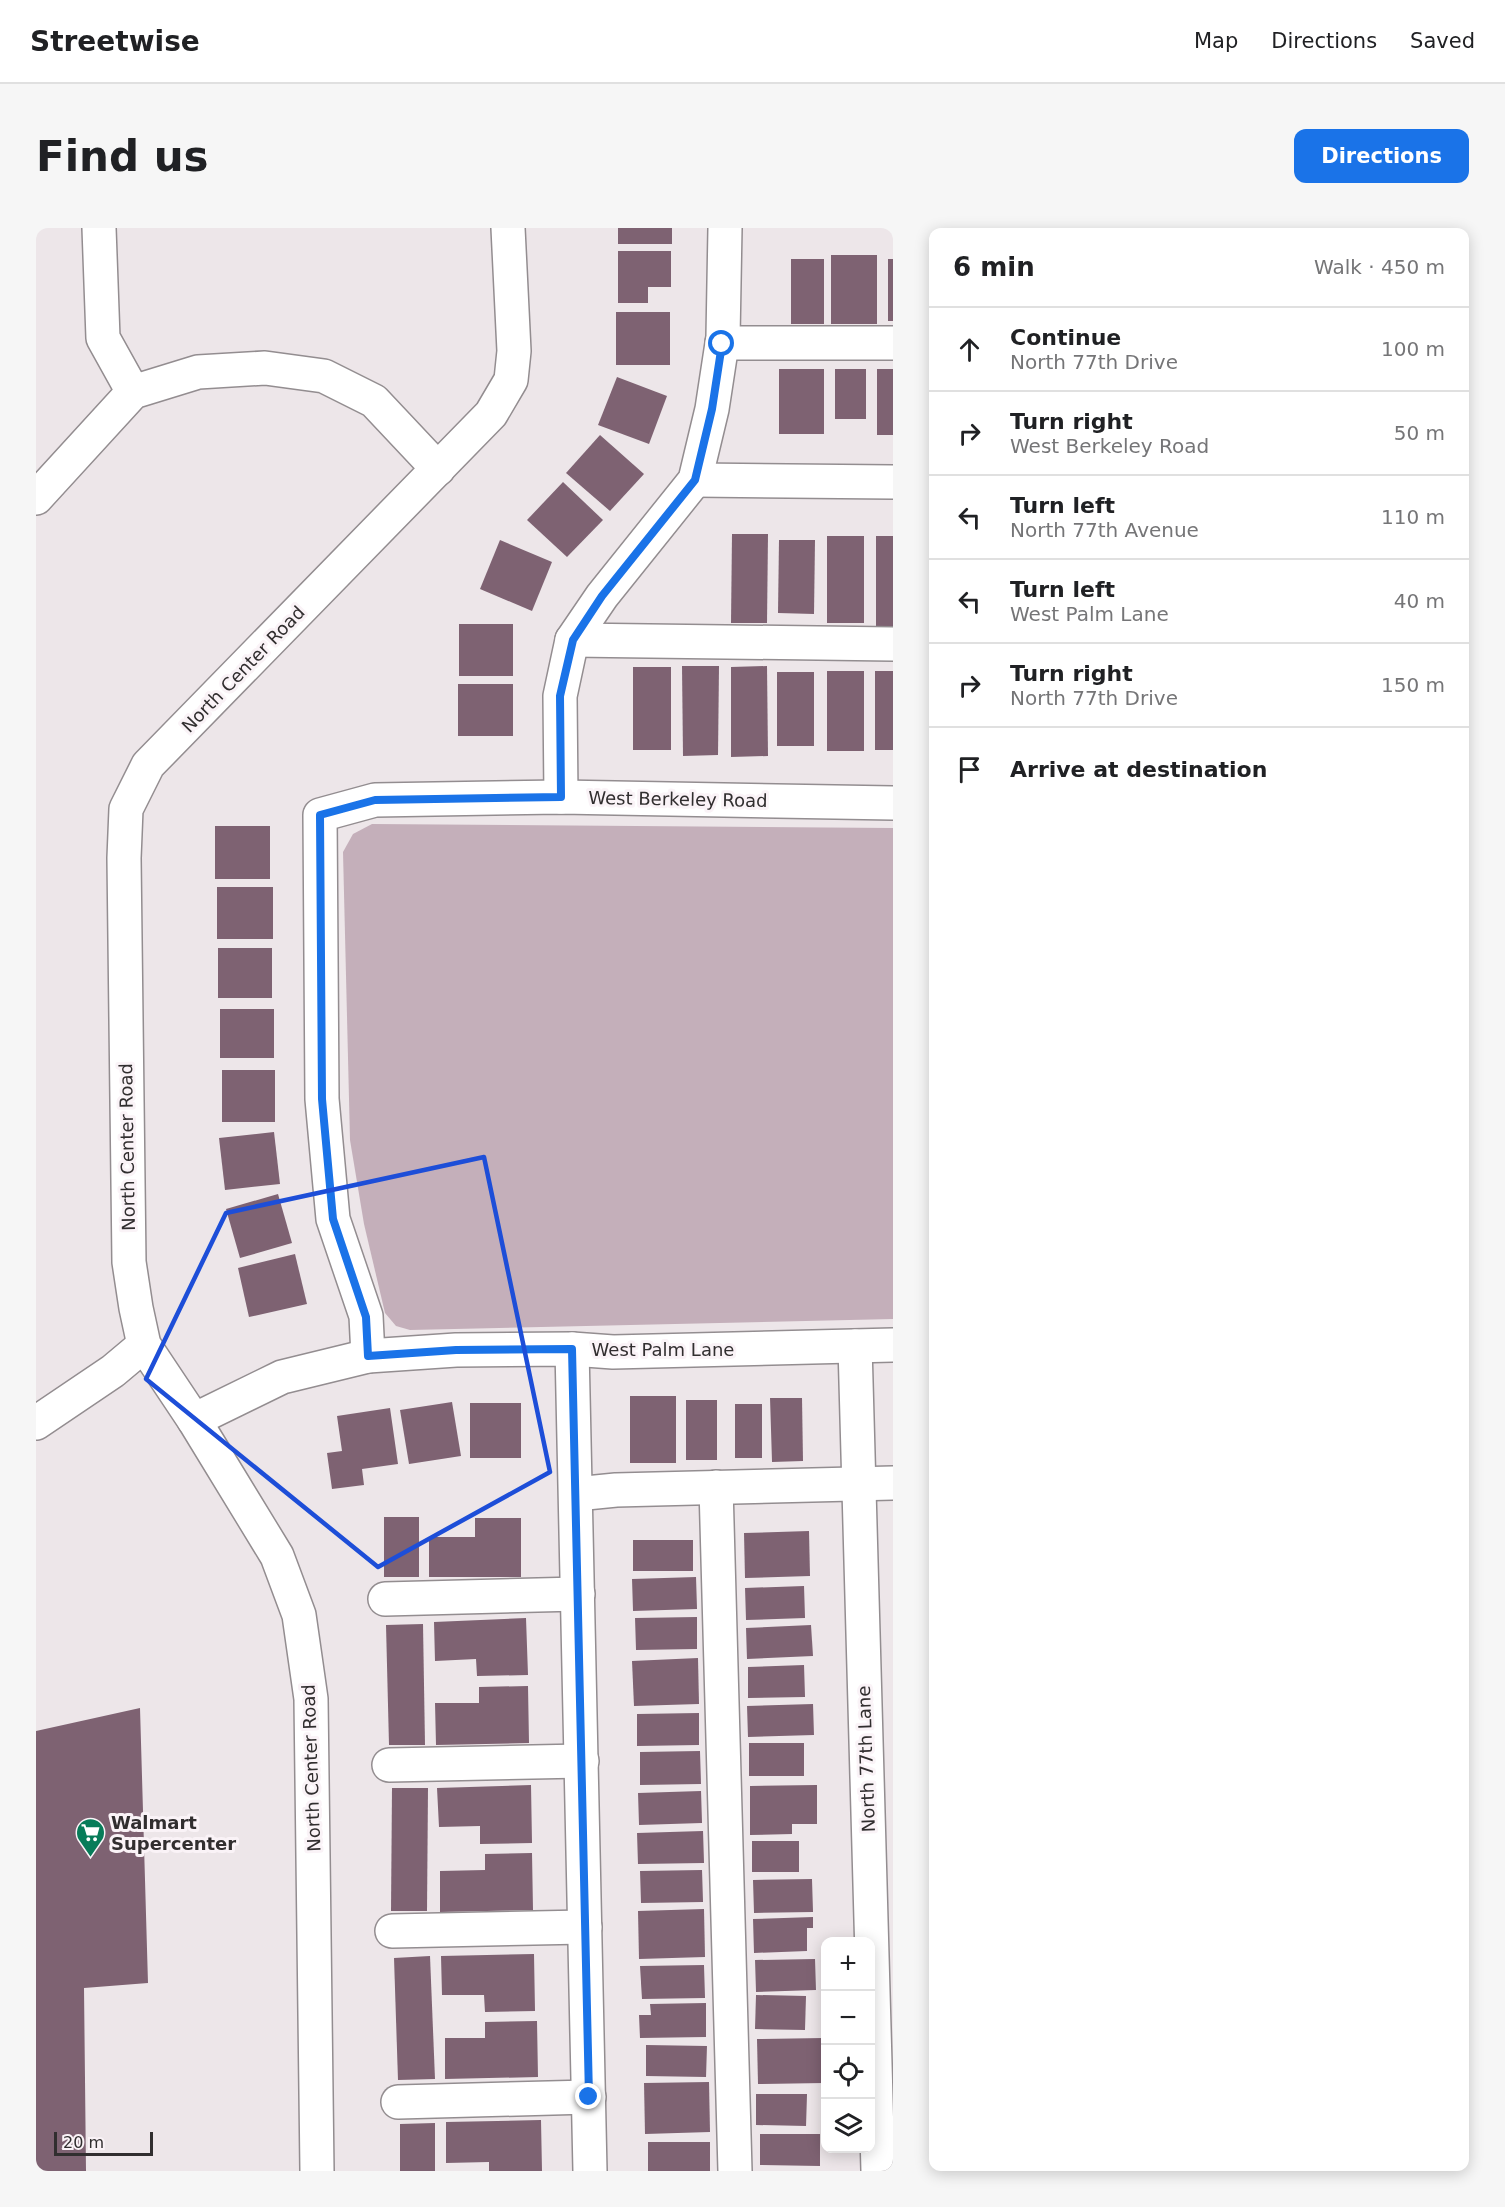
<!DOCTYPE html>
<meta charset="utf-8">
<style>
body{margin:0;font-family:"DejaVu Sans",sans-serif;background:#f6f6f6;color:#202124}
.controls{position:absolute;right:18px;bottom:18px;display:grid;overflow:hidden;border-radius:12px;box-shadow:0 3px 15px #0003}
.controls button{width:54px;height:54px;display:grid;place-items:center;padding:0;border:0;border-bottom:2px solid #e0e0e0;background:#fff;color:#202124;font:30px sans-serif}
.scale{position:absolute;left:18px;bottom:15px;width:99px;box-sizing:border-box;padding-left:6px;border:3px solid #312e2f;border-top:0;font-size:16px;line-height:21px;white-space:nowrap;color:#312e2f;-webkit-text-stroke:4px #faf3f7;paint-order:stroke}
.stop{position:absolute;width:18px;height:18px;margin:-14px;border:4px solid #1a73e8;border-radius:50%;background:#fff}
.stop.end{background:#1a73e8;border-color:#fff;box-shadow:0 2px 6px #0008}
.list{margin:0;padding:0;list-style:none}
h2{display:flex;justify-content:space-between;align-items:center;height:78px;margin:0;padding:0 24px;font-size:26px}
h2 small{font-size:20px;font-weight:400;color:#757577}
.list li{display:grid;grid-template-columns:39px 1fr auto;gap:18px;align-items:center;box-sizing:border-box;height:84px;padding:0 24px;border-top:2px solid #e0e0e0}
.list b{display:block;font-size:22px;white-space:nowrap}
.list p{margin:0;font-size:20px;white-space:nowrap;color:#757577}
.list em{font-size:20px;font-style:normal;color:#757577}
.icon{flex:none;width:33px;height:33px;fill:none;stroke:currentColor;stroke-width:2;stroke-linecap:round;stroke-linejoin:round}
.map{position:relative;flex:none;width:857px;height:1943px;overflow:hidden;border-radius:12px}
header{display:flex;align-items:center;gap:36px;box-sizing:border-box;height:84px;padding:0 30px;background:#fff;border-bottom:2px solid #e0e0e0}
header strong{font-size:28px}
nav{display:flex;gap:33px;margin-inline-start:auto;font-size:21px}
.intro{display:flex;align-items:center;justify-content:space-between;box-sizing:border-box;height:144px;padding:0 36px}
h1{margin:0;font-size:42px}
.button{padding:15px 27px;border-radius:12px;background:#1a73e8;color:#fff;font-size:21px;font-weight:700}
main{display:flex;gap:36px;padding:0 36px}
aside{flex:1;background:#fff;border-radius:12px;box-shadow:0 3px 15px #0003}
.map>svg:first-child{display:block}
.green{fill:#c4afba}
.building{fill:#7e6272}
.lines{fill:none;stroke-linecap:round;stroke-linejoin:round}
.minor-casing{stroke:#938d90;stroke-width:36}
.minor{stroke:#fff;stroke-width:33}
.route{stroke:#1a73e8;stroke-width:8}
.marked{fill:none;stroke:#1d4ed8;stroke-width:4.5;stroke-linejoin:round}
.labels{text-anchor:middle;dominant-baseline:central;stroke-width:6;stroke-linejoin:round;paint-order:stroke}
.street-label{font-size:18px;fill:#312e2f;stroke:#faf3f7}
.poi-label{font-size:18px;font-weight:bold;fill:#312e2f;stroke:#faf3f7;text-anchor:start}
</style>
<header>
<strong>Streetwise</strong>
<nav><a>Map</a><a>Directions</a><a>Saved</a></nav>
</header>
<div class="intro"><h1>Find us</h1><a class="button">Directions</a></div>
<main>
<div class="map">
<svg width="857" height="1943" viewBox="0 0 857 1943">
<rect width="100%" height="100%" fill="#ede6e9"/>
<polygon class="green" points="336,596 857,600 857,1091 374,1102 360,1098 349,1085 328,996 314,912 307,624 317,606"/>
<g class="building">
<rect x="582" y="0" width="54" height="16"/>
<polygon points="582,23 635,23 635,59 612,59 612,75 582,75"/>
<rect x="795" y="27" width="46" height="69"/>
<rect x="755" y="31" width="33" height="65"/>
<rect x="852" y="31" width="5" height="62"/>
<rect x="580" y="84" width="54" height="53"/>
<rect x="743" y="141" width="45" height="65"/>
<rect x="799" y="141" width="31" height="50"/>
<rect x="841" y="141" width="16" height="66"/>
<polygon points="581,149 631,168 613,216 562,197"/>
<polygon points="564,207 608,246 574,283 530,245"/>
<polygon points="527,254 567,292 531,329 491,292"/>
<polygon points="696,306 732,306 731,395 695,395"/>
<rect x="791" y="308" width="37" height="87"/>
<rect x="840" y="308" width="17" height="90"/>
<polygon points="464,312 516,334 496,383 444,361"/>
<polygon points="743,312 779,312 778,386 742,385"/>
<rect x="423" y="396" width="54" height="52"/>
<polygon points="646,438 683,438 682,527 647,528"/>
<polygon points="731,438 732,528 695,529 695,439"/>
<rect x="597" y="439" width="38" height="83"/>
<rect x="791" y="443" width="37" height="80"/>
<rect x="839" y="443" width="18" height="79"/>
<rect x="741" y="444" width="37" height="74"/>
<rect x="422" y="456" width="55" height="52"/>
<rect x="179" y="598" width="55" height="53"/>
<rect x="181" y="659" width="56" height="52"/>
<rect x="182" y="720" width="54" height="50"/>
<rect x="184" y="781" width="54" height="49"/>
<rect x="186" y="842" width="53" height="52"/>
<polygon points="238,904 244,956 189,962 183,910"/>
<polygon points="242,966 256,1015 204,1030 190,981"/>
<polygon points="259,1026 271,1076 213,1089 202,1040"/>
<rect x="594" y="1168" width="46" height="67"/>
<polygon points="734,1170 766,1170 767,1233 736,1234"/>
<rect x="650" y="1172" width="31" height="60"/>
<polygon points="416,1174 425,1228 373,1236 364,1182"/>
<rect x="434" y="1175" width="51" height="55"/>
<rect x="699" y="1176" width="27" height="54"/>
<polygon points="354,1180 362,1236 326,1241 328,1257 296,1261 291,1225 306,1223 301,1188"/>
<rect x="348" y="1289" width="35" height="60"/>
<polygon points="439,1290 485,1290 485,1349 393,1349 393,1309 439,1309"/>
<polygon points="773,1303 774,1348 709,1350 708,1305"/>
<rect x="597" y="1312" width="60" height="31"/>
<polygon points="660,1349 661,1381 597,1383 596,1351"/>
<polygon points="768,1358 769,1390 710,1392 709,1360"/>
<polygon points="661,1389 661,1421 600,1422 599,1390"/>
<polygon points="490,1390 492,1447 441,1448 440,1431 399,1433 398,1394"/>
<polygon points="387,1396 389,1517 353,1517 350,1397"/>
<polygon points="775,1397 777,1428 711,1431 710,1400"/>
<polygon points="662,1430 663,1476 598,1478 596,1433"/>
<polygon points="768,1437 769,1469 712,1470 712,1439"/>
<polygon points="492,1458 493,1515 400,1517 399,1475 443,1475 443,1459"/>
<polygon points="777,1476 778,1507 712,1509 711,1478"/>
<polygon points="104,1480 112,1755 48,1760 50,1943 0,1943 0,1503"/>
<polygon points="663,1485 663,1517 601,1518 601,1486"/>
<rect x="713" y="1515" width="55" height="33"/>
<polygon points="664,1523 665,1556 604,1557 604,1524"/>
<polygon points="495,1557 496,1615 444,1616 444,1598 403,1599 401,1560"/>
<polygon points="781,1557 781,1596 756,1596 756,1606 714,1607 714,1558"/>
<polygon points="356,1560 392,1560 391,1683 355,1683"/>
<polygon points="665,1563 666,1595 603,1597 602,1565"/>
<polygon points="667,1603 668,1635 602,1636 601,1605"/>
<rect x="716" y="1613" width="47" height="31"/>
<polygon points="496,1625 497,1682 404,1684 404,1643 449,1642 449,1626"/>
<polygon points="666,1642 667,1674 605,1675 604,1643"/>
<polygon points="776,1651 777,1684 718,1685 717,1652"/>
<polygon points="668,1681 669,1729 603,1731 602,1683"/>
<polygon points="777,1689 777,1700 771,1700 771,1723 718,1725 717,1691"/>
<polygon points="498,1726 499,1783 449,1784 448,1767 406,1767 405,1728"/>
<polygon points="394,1728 399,1851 362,1852 358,1730"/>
<polygon points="779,1731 780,1762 720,1764 719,1732"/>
<polygon points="668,1737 669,1770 606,1771 604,1738"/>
<polygon points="720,1767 770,1768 769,1802 719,1801"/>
<polygon points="670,1775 670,1809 604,1810 603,1787 615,1787 614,1776"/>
<polygon points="501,1793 502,1849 409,1851 409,1810 449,1810 449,1794"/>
<polygon points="787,1810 788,1855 722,1856 721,1811"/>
<polygon points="610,1817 671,1818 670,1849 610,1848"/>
<polygon points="673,1854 674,1904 609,1906 608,1855"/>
<polygon points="720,1866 771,1866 770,1898 720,1897"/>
<polygon points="505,1892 506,1943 453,1943 453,1934 410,1935 410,1894"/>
<polygon points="399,1895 399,1943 364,1943 364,1896"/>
<polygon points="724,1906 784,1906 784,1938 724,1937"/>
<rect x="612" y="1914" width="62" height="29"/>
</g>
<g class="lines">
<defs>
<g id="minor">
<polyline points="63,0 67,110 97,164"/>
<polyline points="686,115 857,115"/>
<polyline points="659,252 857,254"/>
<polyline points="0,270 97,164 162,144 229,140 288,148 338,173 402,241"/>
<polyline points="536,412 857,416"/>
<polyline points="525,569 524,468 536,412 566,368 659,252 676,181 687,109 689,0"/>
<polyline points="819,1118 842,1943"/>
<polyline points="536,1121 554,1943"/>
<polyline points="332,1128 330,1088 297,991 286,871 284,587 339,572 525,569 857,575"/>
<polyline points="158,1192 246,1149 332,1128 420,1122 536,1121 577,1124 857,1117"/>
<polyline points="0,1195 77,1143 108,1117"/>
<polyline points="680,1259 699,1943"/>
<polyline points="540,1266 580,1262 857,1255"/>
<polyline points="349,1371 542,1366"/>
<polyline points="353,1537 546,1533"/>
<polyline points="356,1703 549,1699"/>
<polyline points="362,1874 553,1869"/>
<polyline points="281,1943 275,1471 263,1387 241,1328 158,1192 108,1117 100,1080 93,1034 88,630 90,581 112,537 455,186 475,152 478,123 472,0"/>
</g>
</defs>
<use href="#minor" class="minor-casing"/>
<use href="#minor" class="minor"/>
</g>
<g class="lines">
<polyline class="route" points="553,1869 536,1121 420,1122 332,1128 330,1089 297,991 286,871 284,587 339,572 525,569 524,468 537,412 566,368 659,252 676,181 686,116"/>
</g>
<path class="marked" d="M448,929l66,315 -172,95 -232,-188 80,-166z"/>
<defs>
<symbol id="supermarket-pin" viewBox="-11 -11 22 30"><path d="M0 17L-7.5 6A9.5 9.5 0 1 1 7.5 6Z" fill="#077c59" stroke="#faf3f7"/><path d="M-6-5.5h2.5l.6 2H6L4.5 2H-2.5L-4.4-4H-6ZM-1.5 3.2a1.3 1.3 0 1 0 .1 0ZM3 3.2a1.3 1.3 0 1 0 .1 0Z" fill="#fff"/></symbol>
</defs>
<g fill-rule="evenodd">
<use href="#supermarket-pin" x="38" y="1588" width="33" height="45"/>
</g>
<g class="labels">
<g class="street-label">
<text transform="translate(207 441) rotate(-46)">North Center Road</text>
<text transform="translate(642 571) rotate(1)">West Berkeley Road</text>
<text transform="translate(91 919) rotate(-91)">North Center Road</text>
<text x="627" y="1121">West Palm Lane</text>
<text transform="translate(830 1531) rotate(-92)">North 77th Lane</text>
<text transform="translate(275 1540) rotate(-92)">North Center Road</text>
</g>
<g class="poi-label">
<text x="75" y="1594">Walmart<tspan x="75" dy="21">Supercenter</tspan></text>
</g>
</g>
</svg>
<div class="controls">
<button>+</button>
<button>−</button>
<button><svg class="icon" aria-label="locate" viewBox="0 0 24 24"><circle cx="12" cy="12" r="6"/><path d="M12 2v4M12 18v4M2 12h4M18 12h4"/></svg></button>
<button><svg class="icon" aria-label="layers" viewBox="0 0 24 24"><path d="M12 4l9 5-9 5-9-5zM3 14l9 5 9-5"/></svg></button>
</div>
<div class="scale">20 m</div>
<div class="stop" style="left:686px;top:116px"></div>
<div class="stop end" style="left:553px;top:1869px"></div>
</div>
<aside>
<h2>6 min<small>Walk · 450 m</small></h2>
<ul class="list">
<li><svg class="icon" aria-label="ahead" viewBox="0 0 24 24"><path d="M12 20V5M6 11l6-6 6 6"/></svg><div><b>Continue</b><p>North 77th Drive</p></div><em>100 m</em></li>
<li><svg class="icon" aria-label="right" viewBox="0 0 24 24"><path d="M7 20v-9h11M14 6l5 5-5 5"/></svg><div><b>Turn right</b><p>West Berkeley Road</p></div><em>50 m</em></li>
<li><svg class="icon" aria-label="left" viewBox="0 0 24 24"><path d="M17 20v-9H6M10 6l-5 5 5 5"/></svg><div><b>Turn left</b><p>North 77th Avenue</p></div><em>110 m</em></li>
<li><svg class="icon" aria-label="left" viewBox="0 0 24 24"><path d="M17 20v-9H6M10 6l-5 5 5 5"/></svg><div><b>Turn left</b><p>West Palm Lane</p></div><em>40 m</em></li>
<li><svg class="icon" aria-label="right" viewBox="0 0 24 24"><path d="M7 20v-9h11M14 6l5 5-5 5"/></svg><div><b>Turn right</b><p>North 77th Drive</p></div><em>150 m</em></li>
<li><svg class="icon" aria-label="arrive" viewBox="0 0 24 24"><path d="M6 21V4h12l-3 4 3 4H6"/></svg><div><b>Arrive at destination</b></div></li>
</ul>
</aside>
</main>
